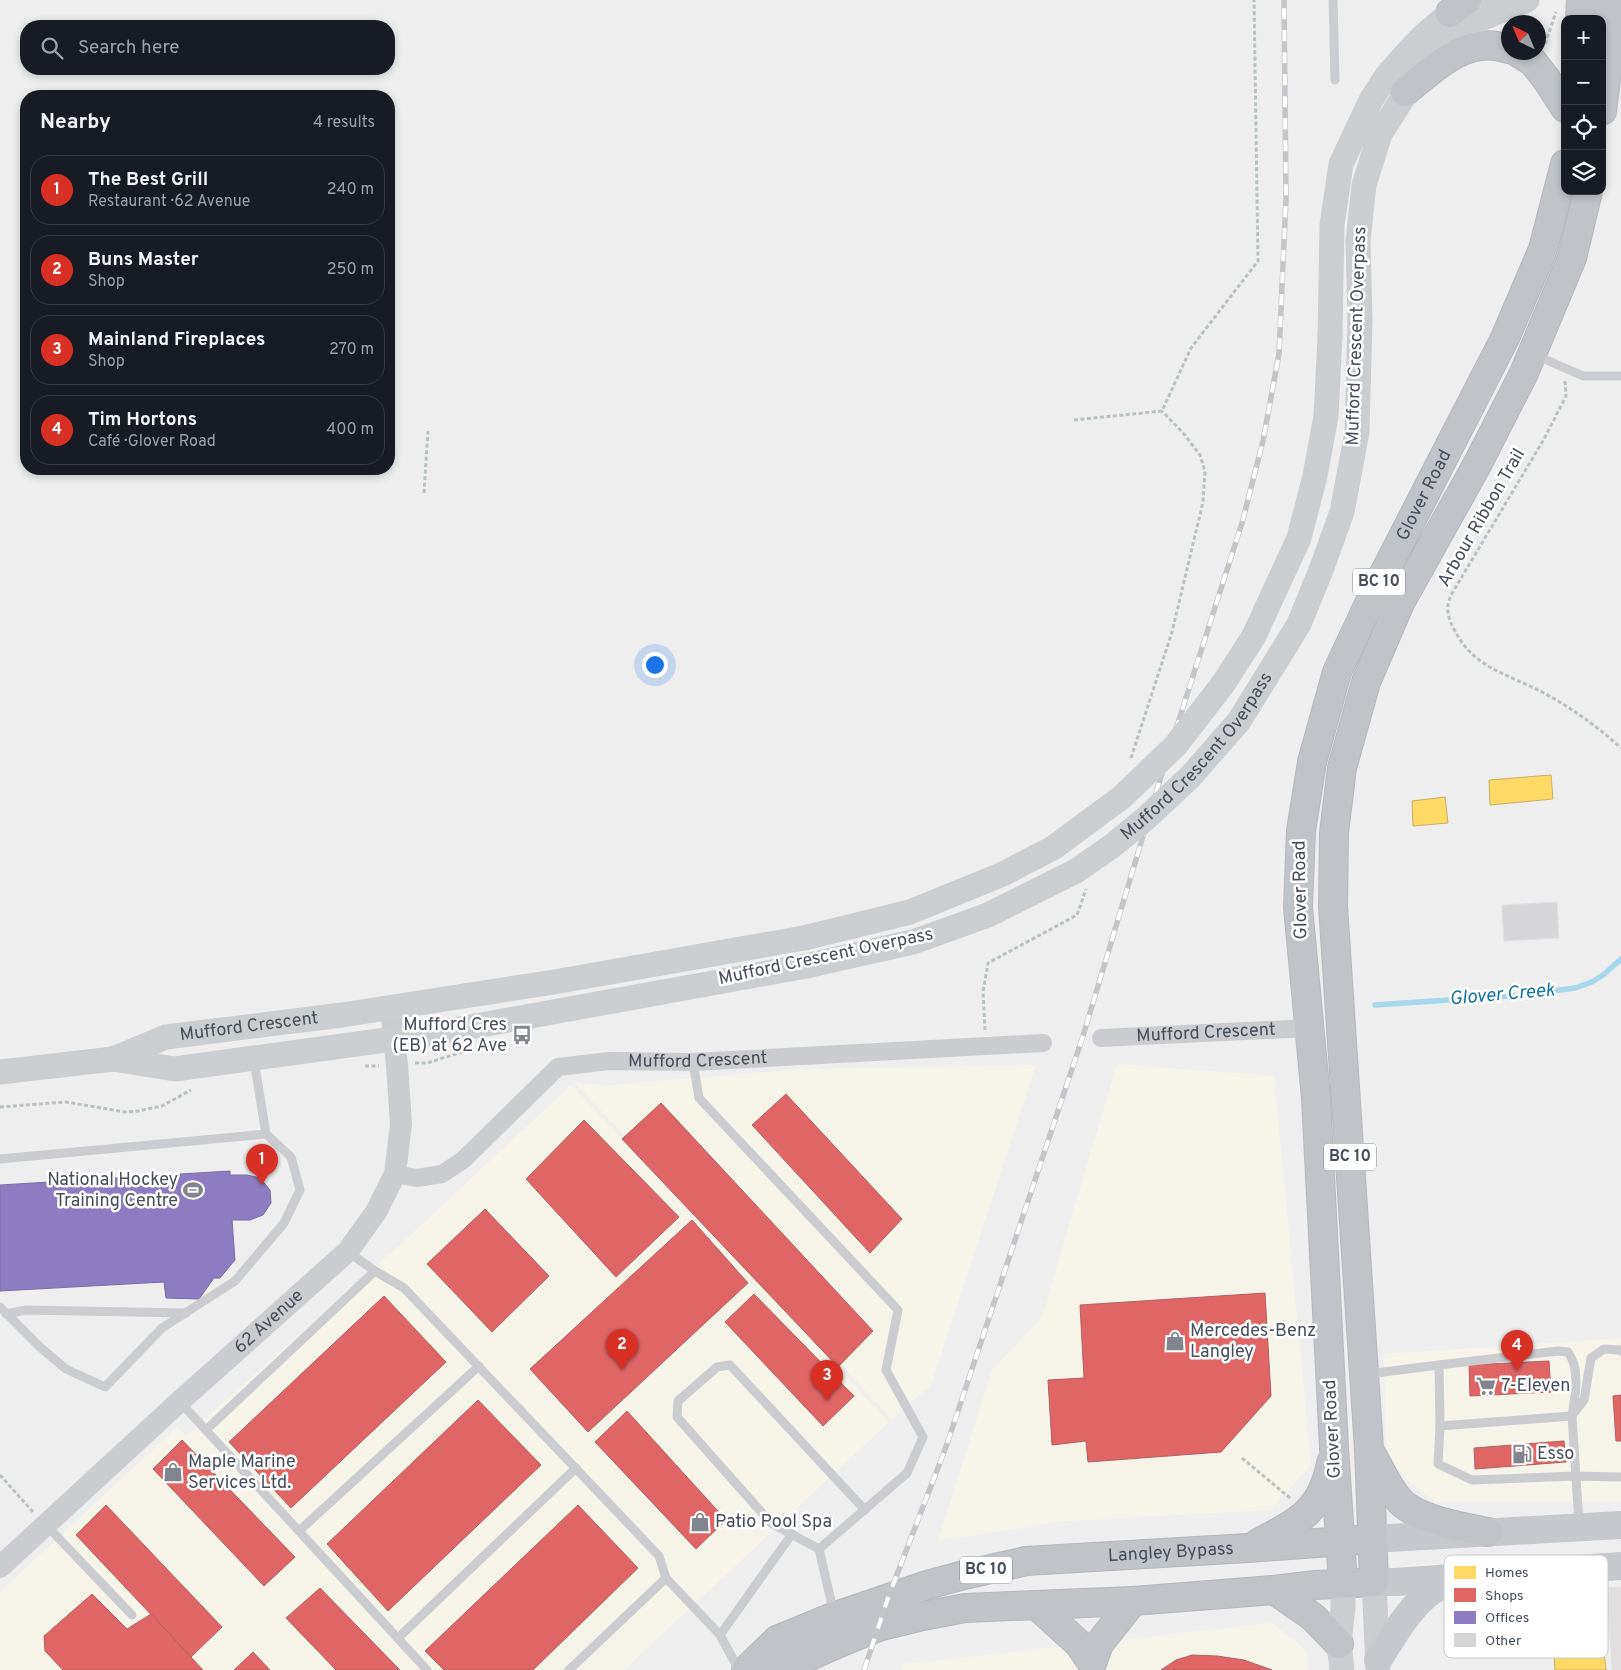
<!DOCTYPE html>
<meta charset="utf-8">
<style>
body{margin:0;font-family:Overpass,sans-serif;background:#20242c;color:#f1f3f6}
.controls{position:absolute;right:15px;top:15px;display:grid;overflow:hidden;border-radius:10px;box-shadow:0 2px 8px #0003}
.controls button{width:45px;height:45px;display:grid;place-items:center;padding:0;border:0;border-bottom:1px solid #363941;background:#171b24;color:#f1f3f6;font:25px sans-serif}
.compass{position:absolute;left:1501px;top:15px;width:45px;height:45px;border-radius:50%;background:#171b24;box-shadow:0 2px 8px #0003;rotate:316deg}
.you{position:absolute;left:654px;top:664px;width:18px;height:18px;margin:-12px;border:4px solid #fff;border-radius:50%;background:#1a73e8;box-shadow:0 0 0 8px #1a73e833}
.badge{display:grid;place-items:center;width:32px;height:32px;border-radius:50%;background:#d93025;color:#fff;font-size:16px;font-weight:700}
.pin{position:absolute;translate:-50% -41px;filter:drop-shadow(0 1px 2px #0008)}
.pin::after{content:'';position:absolute;top:26px;width:18px;height:15px;background:inherit;clip-path:polygon(0 0,100% 0,50% 100%)}
.list{margin:0;padding:0;list-style:none}
h2{display:flex;justify-content:space-between;align-items:center;height:65px;margin:0;padding:0 20px;font-size:21px}
h2 small{font-size:16px;font-weight:400;color:#9ea1a6}
.list li{display:grid;grid-template-columns:32px 1fr auto;gap:15px;align-items:center;box-sizing:border-box;height:70px;margin:0 10px 10px;padding:0 10px;border:1px solid #363941;border-radius:20px}
.list b{display:block;font-size:19px;white-space:nowrap}
.list p{margin:0;font-size:16px;white-space:nowrap;color:#9ea1a6}
.list em{font-size:16px;font-style:normal;color:#9ea1a6}
.icon{flex:none;width:28px;height:28px;fill:none;stroke:currentColor;stroke-width:2;stroke-linecap:round;stroke-linejoin:round}
.map{position:relative;flex:none;width:1621px;height:1670px;overflow:hidden}
.search{position:absolute;background:#171b24;box-shadow:0 2px 8px #0003;left:20px;top:20px;width:375px;height:55px;display:flex;align-items:center;gap:12px;box-sizing:border-box;padding:0 18px;border-radius:20px;color:#9ea1a6;font-size:19px}
.panel{position:absolute;background:#171b24;box-shadow:0 2px 8px #0003;left:20px;top:90px;width:375px;height:385px;border-radius:20px}
.map>svg:first-child{display:block}
.commercial{fill:#f6f3e9}
.education{fill:#e1dfe0}
.homes{fill:#ffd966;stroke:#c8af62}
.shops{fill:#e06666;stroke:#b25f62}
.offices{fill:#8e7cc3;stroke:#786ea4}
.lines{fill:none;stroke-linecap:round;stroke-linejoin:round}
.stream{stroke:#a8d6ea;stroke-width:5.5}
.building{fill:#d6d6d9;stroke:#e0e0e1}
.trunk-casing{stroke:#b4b7bd;stroke-width:30}
.path{stroke:#b8c3c1;stroke-width:3;stroke-dasharray:4 2.5;stroke-linecap:butt}
.service{stroke:#cacccf;stroke-width:9}
.minor{stroke:#cacccf;stroke-width:18}
.tertiary{stroke:#cacccf;stroke-width:22}
.secondary{stroke:#cbced1;stroke-width:25}
.primary{stroke:#c5c9cd;stroke-width:28}
.trunk{stroke:#c0c4c8;stroke-width:28}
.rail-casing{stroke:#c4c5c8;stroke-width:5.5}
.rail{stroke:#fff;stroke-width:4;stroke-dasharray:11;stroke-linecap:butt}
.secondary-bridge{stroke:#cbced1;stroke-width:25}
.labels{text-anchor:middle;dominant-baseline:central;stroke-width:5;stroke-linejoin:round;paint-order:stroke}
.shield{fill:#fff;stroke:#7e838c;stroke-width:1}
.shield-label{font-size:16px;font-weight:bold;fill:#464e5a}
.street-label{font-size:18px;fill:#464e5a;stroke:#fff}
.poi-label{font-size:18px;fill:#464e5a;stroke:#fff;text-anchor:start}
.water-label{font-size:19px;font-style:italic;fill:#1075a3;stroke:#fff}
.key{fill:#fff;stroke:#c8cace;stroke-width:1}
.key-label{font-size:14px;fill:#464e5a}
</style>
<div class="map">
<svg width="1621" height="1670" viewBox="0 0 1621 1670">
<rect width="100%" height="100%" fill="#efeeee"/>
<g class="commercial">
<polygon points="1117,1064 1274,1076 1311,1465 1271,1510 1067,1521 938,1541 992,1370 1042,1317"/>
<polygon points="1036,1065 931,1385 892,1419 575,1083 611,1085 799,1069"/>
<polygon points="571,1085 889,1422 624,1670 0,1670 0,1592 177,1427 186,1436 405,1240"/>
<polygon points="1621,1338 1621,1502 1436,1502 1407,1479 1386,1458 1384,1354"/>
<polygon points="1272,1623 1306,1650 1308,1670 902,1670 904,1664"/>
</g>
<polygon class="education" points="1606,1587 1621,1587 1621,1670 1612,1670"/>
<g class="homes">
<polygon points="1551,775 1553,799 1490,805 1489,780"/>
<polygon points="1445,797 1448,823 1413,826 1412,801"/>
<polygon points="1604,1652 1606,1670 1555,1670 1554,1656"/>
</g>
<g class="shops">
<polygon points="786,1094 902,1219 870,1253 752,1125"/>
<polygon points="661,1103 873,1331 838,1367 622,1139"/>
<polygon points="584,1120 679,1217 616,1277 526,1179"/>
<polygon points="485,1209 549,1276 492,1332 427,1264"/>
<polygon points="692,1220 748,1283 588,1432 530,1369"/>
<polygon points="1265,1293 1271,1396 1221,1452 1088,1462 1086,1441 1052,1445 1048,1380 1084,1378 1080,1305"/>
<polygon points="754,1294 854,1396 823,1426 725,1322"/>
<polygon points="384,1296 446,1362 291,1508 229,1442"/>
<polygon points="1549,1361 1551,1392 1470,1396 1469,1365"/>
<polygon points="1621,1395 1621,1441 1616,1441 1613,1396"/>
<polygon points="478,1400 541,1465 388,1611 327,1544"/>
<polygon points="627,1411 726,1520 696,1549 595,1442"/>
<polygon points="182,1440 295,1557 264,1586 153,1469"/>
<polygon points="1564,1441 1566,1462 1475,1469 1474,1448"/>
<polygon points="106,1505 222,1627 191,1657 76,1535"/>
<polygon points="578,1505 638,1568 533,1670 444,1670 425,1651"/>
<polygon points="320,1588 400,1670 336,1670 286,1618"/>
<polygon points="92,1594 127,1629 151,1614 203,1670 63,1670 45,1651 44,1636"/>
<polygon points="253,1652 270,1670 234,1670"/>
<polygon points="1192,1655 1217,1656 1244,1660 1272,1670 1161,1670 1176,1660"/>
</g>
<polygon class="offices" points="230,1171 230,1175 247,1175 260,1178 270,1190 271,1203 263,1215 250,1220 232,1220 235,1260 220,1278 214,1278 199,1299 166,1298 164,1282 0,1291 0,1185"/>
<g class="lines">
<polyline class="stream" points="1375,1005 1523,995 1575,988 1592,982 1603,975 1621,959"/>
</g>
<polygon class="building" points="1557,902 1559,938 1504,941 1502,905"/>
<g class="lines">
<defs>
<g id="trunk">
<polyline points="1450,13 1467,0"/>
<polyline points="1580,19 1581,0"/>
<polyline points="1517,52 1533,62 1547,80 1565,108"/>
<path d="M1405,92c29,-24 63,-58 103,-43"/>
<polyline points="1602,111 1608,64 1609,0"/>
<path d="M1372,1455c9,15 16,33 28,46 18,19 63,26 88,31"/>
<path d="M1258,1543c40,-21 64,-32 73,-80"/>
<path id="s5" d="M1343,1583l-9,-136 -18,-349 -18,-191 3,-76 11,-69 25,-90 37,-79 131,-255 38,-89 22,-85"/>
<polyline points="1274,1590 1313,1617 1339,1644"/>
<polyline points="1036,1605 1079,1644 1092,1663"/>
<polyline points="1092,1663 1099,1644 1133,1601"/>
<path id="s6" d="M746,1670l31,-30 56,-23 94,-32 37,-10 62,-14 222,-13 110,-8"/>
<polyline points="773,1670 781,1669 839,1643 878,1627 923,1616 965,1608 1133,1601 1274,1590 1316,1585 1374,1582 1369,1449 1333,906 1334,833 1342,768 1366,682 1400,603 1477,465 1524,373 1572,258 1588,191"/>
</g>
</defs>
<use href="#trunk" class="trunk-casing"/>
<g class="path">
<polyline points="1545,44 1556,12"/>
<path d="M1565,381l1,15 -22,43 -93,156c-6,14 -3,23 4,36 18,36 52,43 85,60 29,15 57,35 81,57"/>
<polyline points="1074,420 1162,411 1191,348 1258,261 1254,0"/>
<polyline points="424,493 428,431"/>
<polyline points="1131,758 1172,632 1203,502 1205,471 1200,455 1184,434 1162,411"/>
<polyline points="985,1030 983,992 988,963 1077,915 1086,889"/>
<polyline points="415,1063 427,1063 462,1052"/>
<polyline points="365,1066 379,1066"/>
<polyline points="0,1107 66,1102 125,1112 138,1111 162,1106 191,1090"/>
<polyline points="1242,1458 1290,1498"/>
<polyline points="0,1475 33,1512"/>
</g>
<g class="service">
<polyline points="1333,0 1335,80"/>
<polyline points="1535,355 1583,376 1621,376"/>
<polyline points="254,1060 266,1134"/>
<polyline points="693,1062 699,1098 898,1310 886,1370 923,1437 907,1473 819,1549 834,1614"/>
<polyline points="0,1159 266,1134 291,1157 300,1190 284,1223 235,1281 162,1328 105,1387 66,1369 41,1348 0,1307"/>
<polyline points="348,1252 375,1271 404,1288 659,1556 666,1578 720,1635 739,1670"/>
<polyline points="6,1314 26,1310 186,1313"/>
<path d="M1439,1365l119,-14 10,1c13,19 7,43 4,64"/>
<polyline points="1368,1374 1439,1365 1440,1426"/>
<polyline points="180,1402 427,1670"/>
<polyline points="1573,1414 1584,1400 1591,1358 1604,1349 1620,1350 1621,1351"/>
<polyline points="206,1430 375,1271"/>
<polyline points="1579,1524 1572,1416 1440,1426 1438,1464 1472,1480 1575,1476 1621,1477"/>
<polyline points="46,1525 132,1615"/>
<polyline points="299,1531 479,1366"/>
<polyline points="819,1549 771,1523 677,1417 678,1401 717,1367 730,1365 865,1510"/>
<polyline points="1533,1574 1538,1626"/>
<polyline points="720,1635 792,1534"/>
<polyline points="398,1638 576,1468"/>
<polyline points="569,1670 666,1578"/>
</g>
<g class="minor">
<path id="s1" d="M1101,1038l209,-10"/>
<path id="s2" d="M395,1174l22,4 25,-4 21,-14 95,-93 51,-6 84,1 350,-19"/>
</g>
<path class="tertiary" id="s3" d="M0,1567l179,-165 169,-151 28,-39 19,-38 6,-50 -4,-59 -6,-57"/>
<g class="secondary">
<polyline points="1360,320 1358,241 1364,185 1380,134 1427,60 1471,23 1527,0"/>
<polyline points="1330,337 1332,225 1341,164 1371,100 1386,77 1404,56 1422,37 1450,13 1486,0"/>
<path id="s4" d="M113,1059l53,-22 176,-22 212,-33 250,-44"/>
<polyline points="0,1072 113,1059 175,1069 254,1058 437,1033 806,966"/>
<polyline points="1374,1582 1378,1669"/>
<polyline points="1342,1670 1339,1644 1343,1607 1343,1583"/>
</g>
<g class="primary">
<polyline points="1372,1539 1621,1525"/>
<polyline points="1374,1582 1396,1582 1621,1566"/>
<path d="M1378,1660c16,-25 31,-53 55,-70 7,-4 15,-7 22,-9"/>
</g>
<use href="#trunk" class="trunk"/>
<defs>
<polyline id="rail" points="864,1670 888,1598 946,1447 1083,1036 1162,773 1242,523 1263,441 1279,354 1286,198 1284,0"/>
</defs>
<use href="#rail" class="rail-casing"/>
<use href="#rail" class="rail"/>
<g class="secondary-bridge">
<polyline points="804,938 910,912 1003,874 1053,848 1122,797 1176,745 1223,684 1254,636 1299,538 1315,476 1326,416 1330,337"/>
<path id="s7" d="M806,966l107,-24 75,-27 88,-44 36,-25 33,-27 45,-42 49,-56 60,-97 22,-54 21,-58 15,-80 3,-112"/>
</g>
</g>
<defs>
<symbol id="bus-bare" viewBox="-9 -9 18 18"><path d="M-5-6H5V4H4V6H2V4H-2V6H-4V4H-5ZM-3.5-4V0h7V-4ZM-3.5 1.2v1.5H-2V1.2ZM2 1.2v1.5H3.5V1.2Z" fill="#81868e" stroke="#fff" stroke-width="2.5" paint-order="stroke"/></symbol>
<symbol id="stadium-bare" viewBox="-9 -9 18 18"><path d="M0-5a6.5 5 0 1 0 0 10a6.5 5 0 1 0 0-10ZM-3.5-1.8h7v3.6h-7Z" fill="#81868e" stroke="#fff" stroke-width="2.5" paint-order="stroke"/></symbol>
<symbol id="shop-bare" viewBox="-9 -9 18 18"><path d="M-5-2.5h2.3a2.7 3.5 0 0 1 5.4 0H5L5.5 6h-11ZM-1.5-2.5h3a1.5 2.3 0 0 0-3 0Z" fill="#81868e" stroke="#fff" stroke-width="2.5" paint-order="stroke"/></symbol>
<symbol id="supermarket-bare" viewBox="-9 -9 18 18"><path d="M-6-5.5h2.5l.6 2H6L4.5 2H-2.5L-4.4-4H-6ZM-1.5 3.2a1.3 1.3 0 1 0 .1 0ZM3 3.2a1.3 1.3 0 1 0 .1 0Z" fill="#81868e" stroke="#fff" stroke-width="2.5" paint-order="stroke"/></symbol>
<symbol id="fuel-bare" viewBox="-9 -9 18 18"><path d="M-5.5-6h7V0h2V4h1.3V-2.5L3-4.5l.8-.8L6-3V5H2.5V1h-1V6h-7ZM-4.2-4.7v3.2H.2V-4.7Z" fill="#81868e" stroke="#fff" stroke-width="2.5" paint-order="stroke"/></symbol>
</defs>
<g fill-rule="evenodd">
<use href="#bus-bare" x="508" y="1021" width="28" height="28"/>
<use href="#stadium-bare" x="179" y="1176" width="28" height="28"/>
<use href="#shop-bare" x="1161" y="1327" width="28" height="28"/>
<use href="#supermarket-bare" x="1472" y="1372" width="28" height="28"/>
<use href="#fuel-bare" x="1508" y="1440" width="28" height="28"/>
<use href="#shop-bare" x="159" y="1458" width="28" height="28"/>
<use href="#shop-bare" x="686" y="1508" width="28" height="28"/>
</g>
<g class="labels">
<g class="shield">
<rect x="1353" y="568.5" width="52" height="27" rx="4"/>
<rect x="1324" y="1143.5" width="52" height="27" rx="4"/>
<rect x="960" y="1556.5" width="52" height="27" rx="4"/>
</g>
<g class="shield-label">
<text x="1379" y="582">BC 10</text>
<text x="1350" y="1157">BC 10</text>
<text x="986" y="1570">BC 10</text>
</g>
<g class="street-label">
<text transform="translate(1357 336) rotate(-88)">Mufford Crescent Overpass</text>
<text stroke="none"><textPath href="#s5" startOffset="1114">Glover Road</textPath></text>
<text transform="translate(1482 518) rotate(-60)">Arbour Ribbon Trail</text>
<text stroke="none"><textPath href="#s7" startOffset="456">Mufford Crescent Overpass</textPath></text>
<text transform="translate(1301 890) rotate(-91)">Glover Road</text>
<text transform="translate(826 957) rotate(-12)">Mufford Crescent Overpass</text>
<text stroke="none"><textPath href="#s4" startOffset="141">Mufford Crescent</textPath></text>
<text stroke="none"><textPath href="#s1" startOffset="105">Mufford Crescent</textPath></text>
<text stroke="none"><textPath href="#s2" startOffset="346">Mufford Crescent</textPath></text>
<text stroke="none"><textPath href="#s3" startOffset="364">62 Avenue</textPath></text>
<text transform="translate(1333 1429) rotate(-93)">Glover Road</text>
<text stroke="none"><textPath href="#s6" startOffset="450">Langley Bypass</textPath></text>
</g>
<g class="poi-label">
<text x="507" y="1025" text-anchor="end">Mufford Cres<tspan x="507" dy="21">(EB) at 62 Ave</tspan></text>
<text x="178" y="1180" text-anchor="end">National Hockey<tspan x="178" dy="21">Training Centre</tspan></text>
<text x="1190" y="1331">Mercedes-Benz<tspan x="1190" dy="21">Langley</tspan></text>
<text x="1501" y="1386">7-Eleven</text>
<text x="1537" y="1454">Esso</text>
<text x="188" y="1462">Maple Marine<tspan x="188" dy="21">Services Ltd.</tspan></text>
<text x="715" y="1522">Patio Pool Spa</text>
</g>
<g class="water-label">
<text transform="translate(1502 995) rotate(-5)">Glover Creek</text>
</g>
</g>
<rect x="1444" y="1555" width="164" height="103" rx="8" class="key"/>
<rect x="1454" y="1566" width="22" height="13" fill="#ffd966"/>
<rect x="1454" y="1588" width="22" height="14" fill="#e06666"/>
<rect x="1454" y="1611" width="22" height="13" fill="#8e7cc3"/>
<rect x="1454" y="1633" width="22" height="14" fill="#d6d6d9"/>
<g class="key-label">
<text x="1485" y="1577">Homes</text>
<text x="1485" y="1600">Shops</text>
<text x="1485" y="1622">Offices</text>
<text x="1485" y="1645">Other</text>
</g>
</svg>
<div class="controls">
<button>+</button>
<button>−</button>
<button><svg class="icon" aria-label="locate" viewBox="0 0 24 24"><circle cx="12" cy="12" r="6"/><path d="M12 2v4M12 18v4M2 12h4M18 12h4"/></svg></button>
<button><svg class="icon" aria-label="layers" viewBox="0 0 24 24"><path d="M12 4l9 5-9 5-9-5zM3 14l9 5 9-5"/></svg></button>
</div>
<svg class="compass" viewBox="-18 -18 36 36"><path d="M0-13l5 13h-10z" fill="#e53935"/><path d="M0 13l5-13h-10z" fill="#9ea1a6"/></svg>
<div class="you"></div>
<div class="pin badge" style="left:262px;top:1185px">1</div>
<div class="pin badge" style="left:622px;top:1370px">2</div>
<div class="pin badge" style="left:827px;top:1401px">3</div>
<div class="pin badge" style="left:1517px;top:1371px">4</div>
<div class="search"><svg class="icon" aria-label="search" viewBox="0 0 24 24"><circle cx="10" cy="10" r="6"/><path d="M15 15l6 6"/></svg>Search here</div>
<section class="panel">
<h2>Nearby<small>4 results</small></h2>
<ul class="list">
<li><span class="badge">1</span><div><b>The Best Grill</b><p>Restaurant · 62 Avenue</p></div><em>240 m</em></li>
<li><span class="badge">2</span><div><b>Buns Master</b><p>Shop</p></div><em>250 m</em></li>
<li><span class="badge">3</span><div><b>Mainland Fireplaces</b><p>Shop</p></div><em>270 m</em></li>
<li><span class="badge">4</span><div><b>Tim Hortons</b><p>Café · Glover Road</p></div><em>400 m</em></li>
</ul>
</section>
</div>
